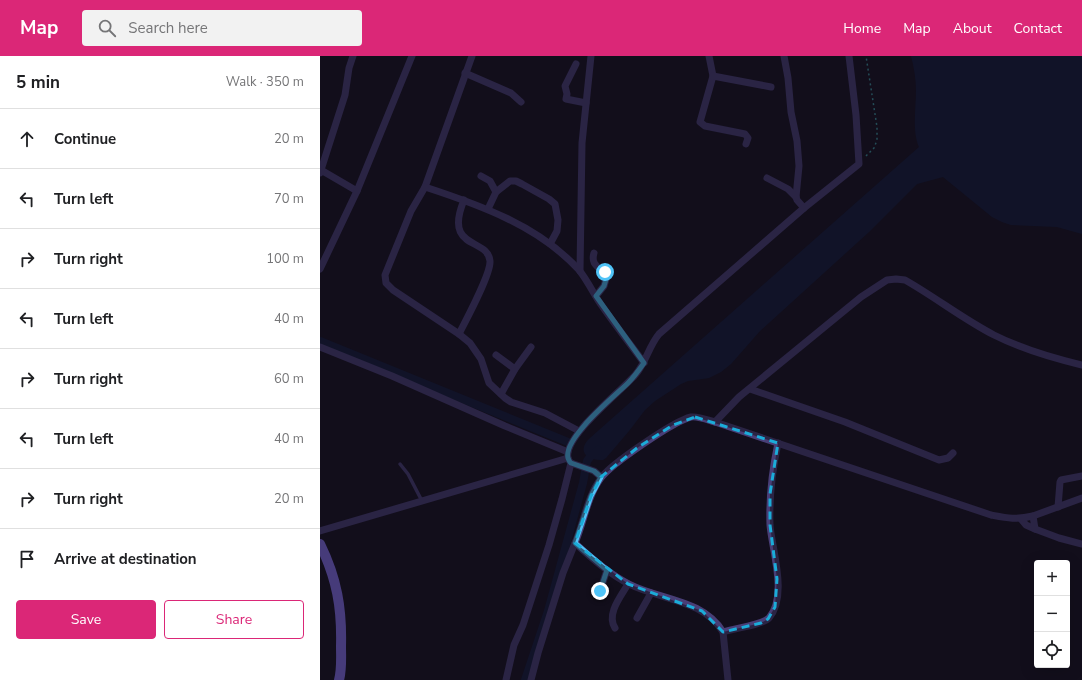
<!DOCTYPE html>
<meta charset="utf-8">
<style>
body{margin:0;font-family:"Nunito Sans",sans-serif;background:#f2f2f2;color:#202124}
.controls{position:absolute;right:12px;bottom:12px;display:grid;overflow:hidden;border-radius:4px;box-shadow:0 4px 16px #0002}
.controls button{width:36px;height:36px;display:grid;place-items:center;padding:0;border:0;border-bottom:1px solid #e0e0e0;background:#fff;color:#202124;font:20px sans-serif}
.stop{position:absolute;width:12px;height:12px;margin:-9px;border:3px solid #4fc3f7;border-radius:50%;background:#fff}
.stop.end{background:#4fc3f7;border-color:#fff;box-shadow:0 1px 4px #0008}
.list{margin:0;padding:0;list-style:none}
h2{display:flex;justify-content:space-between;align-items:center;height:52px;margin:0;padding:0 16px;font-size:17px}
h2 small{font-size:13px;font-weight:400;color:#757577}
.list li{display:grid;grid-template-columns:26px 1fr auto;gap:12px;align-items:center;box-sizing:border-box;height:60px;padding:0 16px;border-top:1px solid #e0e0e0}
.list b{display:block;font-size:15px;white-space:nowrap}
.list em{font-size:13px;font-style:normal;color:#757577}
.actions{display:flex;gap:8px;padding:12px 16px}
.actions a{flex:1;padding:9px 0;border:1px solid #db2777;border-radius:4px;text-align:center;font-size:14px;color:#db2777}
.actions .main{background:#db2777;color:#fff}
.icon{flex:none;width:22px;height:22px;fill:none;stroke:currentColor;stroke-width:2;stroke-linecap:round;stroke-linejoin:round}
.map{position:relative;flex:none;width:762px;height:624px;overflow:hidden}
header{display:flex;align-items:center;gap:24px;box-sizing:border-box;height:56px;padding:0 20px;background:#db2777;color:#fff}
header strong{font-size:19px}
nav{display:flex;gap:22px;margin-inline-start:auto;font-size:14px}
.search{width:280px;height:36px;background:#f2f2f2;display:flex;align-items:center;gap:10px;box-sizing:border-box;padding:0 14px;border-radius:4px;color:#757577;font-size:15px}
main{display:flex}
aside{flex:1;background:#fff}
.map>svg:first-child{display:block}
.water{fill:#101a39}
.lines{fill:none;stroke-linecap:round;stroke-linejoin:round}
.canal{stroke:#101a39;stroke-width:8}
.path{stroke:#3b99a1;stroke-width:1.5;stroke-dasharray:2 3;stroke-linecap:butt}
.lane{stroke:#483e76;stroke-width:3.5}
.street{stroke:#483e76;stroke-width:7}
.secondary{stroke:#8671ee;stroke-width:10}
.route{stroke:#4fc3f7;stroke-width:5}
.marked{fill:none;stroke:#1bacd9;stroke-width:3;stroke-dasharray:8 5;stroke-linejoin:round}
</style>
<header>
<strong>Map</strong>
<div class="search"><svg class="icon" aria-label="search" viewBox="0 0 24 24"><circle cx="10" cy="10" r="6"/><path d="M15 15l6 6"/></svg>Search here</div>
<nav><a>Home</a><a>Map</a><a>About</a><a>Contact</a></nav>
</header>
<main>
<aside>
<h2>5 min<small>Walk · 350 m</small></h2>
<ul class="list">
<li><svg class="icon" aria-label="ahead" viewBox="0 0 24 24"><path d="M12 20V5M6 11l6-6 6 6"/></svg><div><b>Continue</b></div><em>20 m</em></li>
<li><svg class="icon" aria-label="left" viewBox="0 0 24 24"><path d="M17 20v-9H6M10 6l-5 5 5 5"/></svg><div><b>Turn left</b></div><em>70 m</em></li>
<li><svg class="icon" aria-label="right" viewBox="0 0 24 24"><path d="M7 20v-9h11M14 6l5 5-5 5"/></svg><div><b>Turn right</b></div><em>100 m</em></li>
<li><svg class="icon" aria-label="left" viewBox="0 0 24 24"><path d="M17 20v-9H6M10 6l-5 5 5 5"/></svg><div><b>Turn left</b></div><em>40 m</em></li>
<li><svg class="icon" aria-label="right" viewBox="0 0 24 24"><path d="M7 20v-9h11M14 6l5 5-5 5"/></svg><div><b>Turn right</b></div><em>60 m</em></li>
<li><svg class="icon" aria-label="left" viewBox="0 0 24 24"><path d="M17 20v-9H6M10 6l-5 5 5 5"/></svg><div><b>Turn left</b></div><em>40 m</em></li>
<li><svg class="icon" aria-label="right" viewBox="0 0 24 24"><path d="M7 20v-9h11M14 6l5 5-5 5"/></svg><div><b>Turn right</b></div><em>20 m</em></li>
<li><svg class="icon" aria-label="arrive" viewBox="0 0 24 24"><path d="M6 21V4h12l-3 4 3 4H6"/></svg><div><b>Arrive at destination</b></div></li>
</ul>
<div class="actions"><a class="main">Save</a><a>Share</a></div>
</aside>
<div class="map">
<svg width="762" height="624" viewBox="0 0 762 624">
<rect width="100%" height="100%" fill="#120e1c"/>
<path class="water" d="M591,0h171v178l-25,-7 -46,-2 -9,-3 -10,-5 -49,-40 -26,7 -48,48 -109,99 -29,33 -10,8 -12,6 -21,3 -7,3 -26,17 -10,9 -16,21 -23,27 -3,2c-16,1 -27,-9 -13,-22l329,-291c-7,-16 -3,-38 -3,-56 0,-12 -2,-24 -5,-35z"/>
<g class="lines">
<g class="canal">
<polyline points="0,285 248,386"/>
<polyline points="205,624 228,555 263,427 267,405 270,401 278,394"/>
</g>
<polyline class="path" points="546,100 554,92 557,84 557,71 546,0"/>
<polyline class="lane" points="80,408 88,418 102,445"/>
<g class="street">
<path d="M152,0l-47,131c55,18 114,39 154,83 9,11 15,25 23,36 14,20 28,38 42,57"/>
<polyline points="389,0 393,20 380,66 385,70 425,78 428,82 426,88"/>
<polyline points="464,0 468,22 471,56 477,85 479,110 476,141 477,144 484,152"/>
<polyline points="256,8 245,30 247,38 246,43 266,47"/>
<polyline points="145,17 191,37 201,46"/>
<polyline points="393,20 451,31"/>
<polyline points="1,114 37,135"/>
<polyline points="0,117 25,39 29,12 33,0"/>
<polyline points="161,120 170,125 176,136"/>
<polyline points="447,122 468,133 476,141"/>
<polyline points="105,131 91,155 65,219 66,227 73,234 139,278 150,287 161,303 169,327 185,342 191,346 225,357 259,375"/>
<polyline points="168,153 176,136 190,125 196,125 202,128 229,143 235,148 238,164 237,175 230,188"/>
<path d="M274,197c-4,13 7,14 13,23l-3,10 -8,10"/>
<polyline points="0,213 37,135 92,0"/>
<polyline points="260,215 262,87 271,0"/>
<path d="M139,278c7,-14 32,-60 31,-73 -2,-24 -47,-10 -26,-61"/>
<polyline points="0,291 72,320 185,370 248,396"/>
<polyline points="176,299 195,313"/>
<polyline points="430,333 525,366 619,404 628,402 633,397"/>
<polyline points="181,338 195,313 211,291"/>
<path d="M395,366l24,-25 122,-100 26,-17 9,-1 9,1c30,17 58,39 89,55 28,14 58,23 88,30"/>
<path d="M281,421l-7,-6 -23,-8c-1,0 -3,-5 -3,-5 -5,-22 55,-68 68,-84 10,-12 13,-28 23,-40l145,-126 55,-44 -3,-49 -7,-59"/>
<polyline points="738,451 740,426 741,424 762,420"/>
<polyline points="713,460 762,442"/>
<polyline points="701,463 706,469 715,473"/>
<polyline points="0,475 248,402"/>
<polyline points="280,535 287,514"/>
<polyline points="317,562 331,537"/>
<path d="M295,572c-9,-14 6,-32 13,-44"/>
<path d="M403,576c-20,-33 -63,-32 -94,-48 -20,-10 -38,-26 -54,-41 9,-21 12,-46 26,-65 10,-14 73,-57 90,-61 7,-1 17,3 24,5l276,93c16,3 25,5 42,1l2,13 24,9 23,6"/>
<polyline points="186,624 194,589 203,569 229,489 242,443 251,407"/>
<polyline points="211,624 218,597 243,517 255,487"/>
<path d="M408,624l-5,-48c12,-4 39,-7 46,-14 19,-22 3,-68 1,-93 -1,-29 2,-54 8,-82"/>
</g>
<path class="secondary" d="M0,488c17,35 22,64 21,102 0,11 1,23 -2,34"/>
</g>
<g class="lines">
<path class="route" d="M280,535l7,-21 -32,-27 16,-47 10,-19 -7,-6 -23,-8c-1,0 -3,-5 -3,-5 -5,-20 47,-62 60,-75 6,-6 11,-13 16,-20l-48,-67 8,-10 3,-10 -2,-4"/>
</g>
<path d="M0 0H762V624H0ZM375,361l83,26 -8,51v31l7,54 -2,28 -7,12 -7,4 -38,9 -21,-21 -74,-27 -53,-41 16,-47 10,-19 36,-29 36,-23z" fill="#120e1c" fill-opacity=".55" fill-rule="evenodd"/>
<path class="marked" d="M375,361l83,26 -8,51v31l7,54 -2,28 -7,12 -7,4 -38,9 -21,-21 -74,-27 -53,-41 16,-47 10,-19 36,-29 36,-23z"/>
</svg>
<div class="controls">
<button>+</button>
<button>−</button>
<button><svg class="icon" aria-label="locate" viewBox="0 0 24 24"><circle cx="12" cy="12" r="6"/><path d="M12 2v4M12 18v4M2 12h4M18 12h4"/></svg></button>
</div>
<div class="stop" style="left:285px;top:216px"></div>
<div class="stop end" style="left:280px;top:535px"></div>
</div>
</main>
